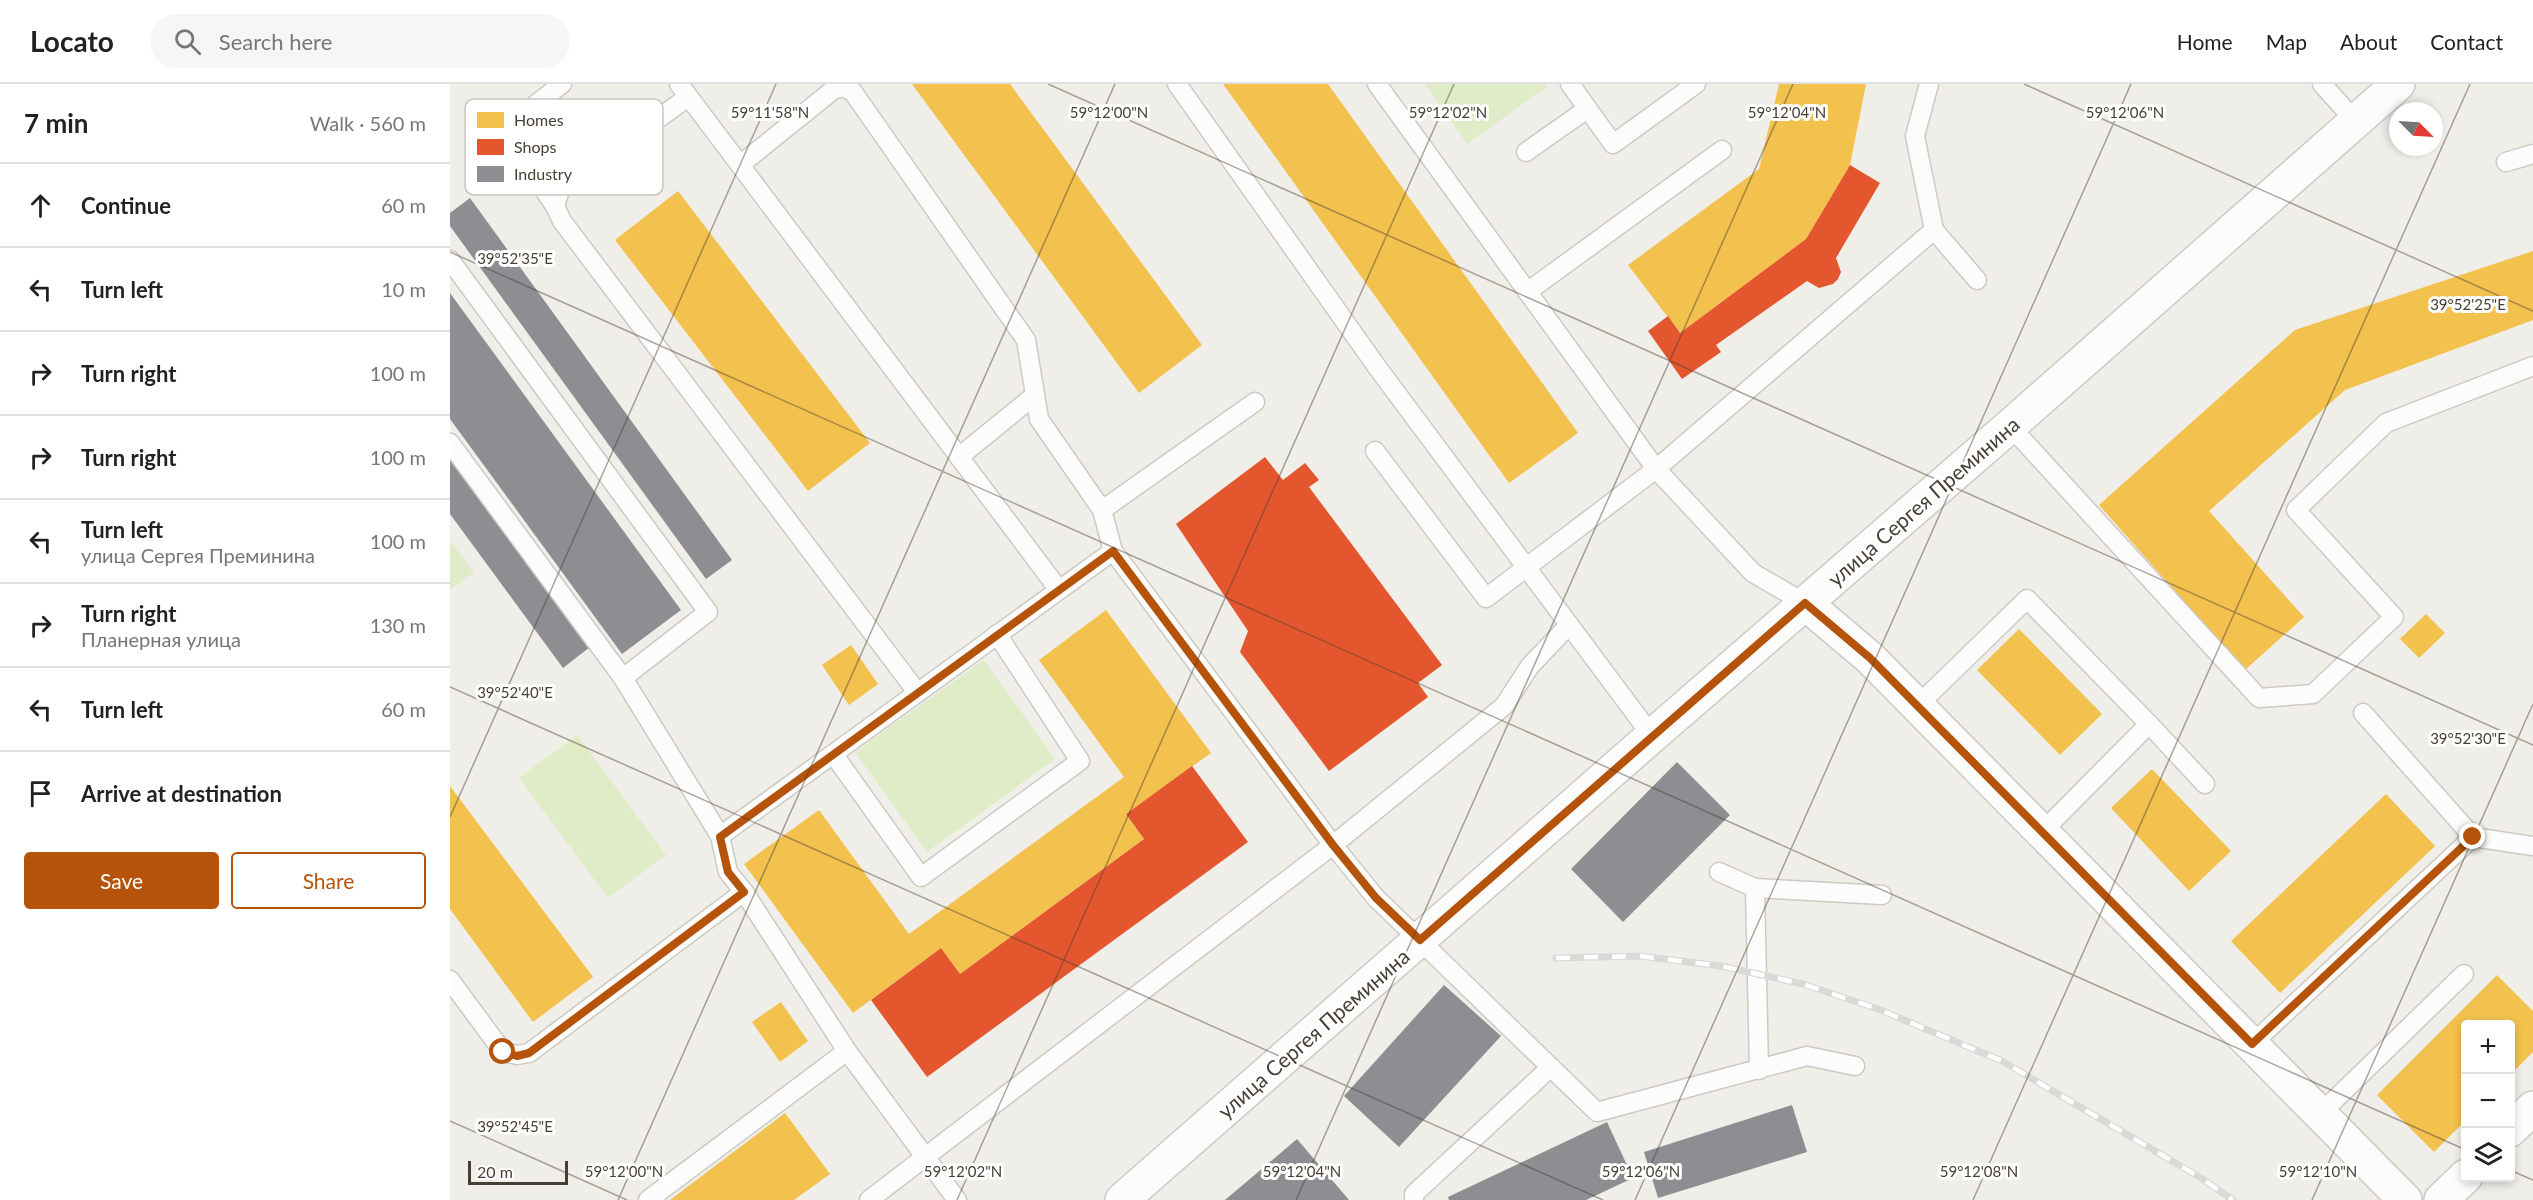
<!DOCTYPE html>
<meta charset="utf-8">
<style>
body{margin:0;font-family:Lato,sans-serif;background:#f6f6f6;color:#222}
.controls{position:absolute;right:18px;bottom:18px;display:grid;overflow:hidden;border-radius:6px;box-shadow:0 3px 9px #0003}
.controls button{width:54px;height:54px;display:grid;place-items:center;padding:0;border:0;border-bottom:2px solid #e0e0e0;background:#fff;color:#222;font:30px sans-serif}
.compass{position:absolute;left:1939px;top:18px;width:54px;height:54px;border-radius:50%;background:#fff;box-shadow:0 3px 9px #0003;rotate:114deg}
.scale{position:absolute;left:18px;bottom:15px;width:100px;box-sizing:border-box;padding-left:6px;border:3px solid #473f34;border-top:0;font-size:16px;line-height:21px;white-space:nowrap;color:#473f34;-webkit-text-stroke:4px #fff;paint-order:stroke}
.stop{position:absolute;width:18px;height:18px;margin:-14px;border:4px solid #b45309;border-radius:50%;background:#fff}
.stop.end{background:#b45309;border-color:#fff;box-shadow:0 2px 6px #0008}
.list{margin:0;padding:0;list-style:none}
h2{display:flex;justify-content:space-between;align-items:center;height:78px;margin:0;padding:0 24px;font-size:26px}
h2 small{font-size:20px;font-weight:400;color:#767676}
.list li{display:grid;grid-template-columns:39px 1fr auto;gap:18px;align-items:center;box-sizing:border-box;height:84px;padding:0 24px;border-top:2px solid #e0e0e0}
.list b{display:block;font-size:22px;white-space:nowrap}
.list p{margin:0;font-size:20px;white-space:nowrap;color:#767676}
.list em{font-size:20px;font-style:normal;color:#767676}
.actions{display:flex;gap:12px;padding:18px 24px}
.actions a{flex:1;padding:14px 0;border:2px solid #b45309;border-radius:6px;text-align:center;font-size:21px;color:#b45309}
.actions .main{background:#b45309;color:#fff}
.icon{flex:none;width:33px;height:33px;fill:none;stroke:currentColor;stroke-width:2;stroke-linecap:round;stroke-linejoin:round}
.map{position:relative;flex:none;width:2083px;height:1116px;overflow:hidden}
header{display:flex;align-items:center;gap:36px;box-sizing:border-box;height:84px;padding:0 30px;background:#fff;border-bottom:2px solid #e0e0e0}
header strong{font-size:28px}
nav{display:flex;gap:33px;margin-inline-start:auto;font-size:21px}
.search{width:420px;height:54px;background:#f6f6f6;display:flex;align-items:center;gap:15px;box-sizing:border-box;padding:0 21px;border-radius:33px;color:#767676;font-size:22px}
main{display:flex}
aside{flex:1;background:#fff}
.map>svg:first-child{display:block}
.green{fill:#dfecc7}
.homes{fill:#f2c14e}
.shops{fill:#e4572e}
.industry{fill:#8d8d92}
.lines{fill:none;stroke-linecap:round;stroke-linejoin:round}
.service-casing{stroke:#cdcac4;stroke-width:21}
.minor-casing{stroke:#cdcac4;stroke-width:36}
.tertiary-casing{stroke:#cdcac4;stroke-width:36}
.service{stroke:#fdfcfc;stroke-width:18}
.minor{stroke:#fdfcfc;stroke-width:33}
.tertiary{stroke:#fdfcfc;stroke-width:33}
.rail-casing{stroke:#d9d9d8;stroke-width:7}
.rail{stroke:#fff;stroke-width:4.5;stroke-dasharray:14;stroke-linecap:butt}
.route{stroke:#b45309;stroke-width:8}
.ticks{fill:none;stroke:#473f34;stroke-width:1.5;stroke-opacity:0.45}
.labels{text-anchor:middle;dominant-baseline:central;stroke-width:6;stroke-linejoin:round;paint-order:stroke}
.street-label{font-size:21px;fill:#473f34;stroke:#fff}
.key{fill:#fff;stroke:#c8c5c2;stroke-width:1.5}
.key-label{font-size:16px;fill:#473f34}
.ticks-label{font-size:15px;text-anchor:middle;fill:#473f34;stroke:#fff;stroke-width:6;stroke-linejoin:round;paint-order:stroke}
</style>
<header>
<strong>Locato</strong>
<div class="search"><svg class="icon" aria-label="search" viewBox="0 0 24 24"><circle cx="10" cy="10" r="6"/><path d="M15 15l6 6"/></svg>Search here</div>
<nav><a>Home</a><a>Map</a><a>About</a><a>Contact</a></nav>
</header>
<main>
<aside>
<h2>7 min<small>Walk · 560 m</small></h2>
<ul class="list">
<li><svg class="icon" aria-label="ahead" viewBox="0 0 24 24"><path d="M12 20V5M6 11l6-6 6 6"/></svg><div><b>Continue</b></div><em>60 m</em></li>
<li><svg class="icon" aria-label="left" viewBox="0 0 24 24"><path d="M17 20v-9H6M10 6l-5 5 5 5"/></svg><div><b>Turn left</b></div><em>10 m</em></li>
<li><svg class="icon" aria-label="right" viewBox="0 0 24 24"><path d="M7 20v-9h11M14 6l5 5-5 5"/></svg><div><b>Turn right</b></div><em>100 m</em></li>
<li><svg class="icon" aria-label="right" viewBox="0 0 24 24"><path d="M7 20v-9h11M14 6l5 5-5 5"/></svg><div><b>Turn right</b></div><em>100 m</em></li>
<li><svg class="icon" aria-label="left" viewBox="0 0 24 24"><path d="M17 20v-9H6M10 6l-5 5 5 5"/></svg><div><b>Turn left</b><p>улица Сергея Преминина</p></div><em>100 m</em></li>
<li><svg class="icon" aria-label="right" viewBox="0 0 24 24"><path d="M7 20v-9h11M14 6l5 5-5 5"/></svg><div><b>Turn right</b><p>Планерная улица</p></div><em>130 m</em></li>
<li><svg class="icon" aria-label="left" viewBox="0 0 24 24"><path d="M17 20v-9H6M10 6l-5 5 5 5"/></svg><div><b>Turn left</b></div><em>60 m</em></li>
<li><svg class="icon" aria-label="arrive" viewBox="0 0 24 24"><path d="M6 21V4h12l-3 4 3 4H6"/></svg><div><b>Arrive at destination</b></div></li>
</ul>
<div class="actions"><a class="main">Save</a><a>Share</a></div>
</aside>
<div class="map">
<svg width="2083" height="1116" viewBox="0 0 2083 1116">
<rect width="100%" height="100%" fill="#f0eee8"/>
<g class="green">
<polygon points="975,0 1095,0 1097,3 1017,60"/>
<polygon points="0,457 24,488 0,506"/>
<polygon points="534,576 605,675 477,768 405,668"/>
<polygon points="127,651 216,771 158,814 69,694"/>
</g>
<g class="homes">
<polygon points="462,0 560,0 752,261 689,309"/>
<polygon points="773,0 878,0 1128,349 1059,399"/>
<polygon points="1329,0 1416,0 1400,81 1356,155 1230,249 1178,181 1309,85"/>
<polygon points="228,107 420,359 358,407 165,156"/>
<polygon points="2083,167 2083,236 1895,306 1759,427 1854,533 1795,586 1649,421 1845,246"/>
<polygon points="656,526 761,669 676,730 694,755 510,890 491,864 403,929 294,780 369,726 459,850 674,693 589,576"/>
<polygon points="1976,530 1995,549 1969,574 1950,555"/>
<polygon points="1569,545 1652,630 1610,671 1527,586"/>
<polygon points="401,561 428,600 399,621 372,581"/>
<polygon points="1702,685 1781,767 1739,807 1661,724"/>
<polygon points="0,702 143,893 83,938 0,825"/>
<polygon points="1936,710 1985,762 1830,909 1781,857"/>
<polygon points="2047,891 2083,927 2083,968 2060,991 2060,940 2016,940 2016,1036 1984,1068 1927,1011"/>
<polygon points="331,918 358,957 330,978 302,938"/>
<polygon points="335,1029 380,1090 344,1116 220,1116"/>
</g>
<g class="shops">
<polygon points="1400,81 1430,99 1386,174 1391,188 1388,195 1383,200 1369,204 1357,197 1266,261 1271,268 1232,295 1198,247 1218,232 1230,249 1356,155"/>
<polygon points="815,373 833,396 855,379 869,396 859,403 992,581 968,599 978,613 879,687 790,568 798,547 726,440"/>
<polygon points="742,682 798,758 477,993 421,916 491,864 510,890 694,755 676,730"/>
</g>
<g class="industry">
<polygon points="20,114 282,476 256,495 0,142 0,129"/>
<polygon points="0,209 231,526 172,570 0,335"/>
<polygon points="0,372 140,563 113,584 0,430"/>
<polygon points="1227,678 1280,731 1173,838 1121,785"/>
<polygon points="994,901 1051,952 949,1063 894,1012"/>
<polygon points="1342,1021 1357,1068 1208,1114 1194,1068"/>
<polygon points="1157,1038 1183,1094 1136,1116 999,1116 998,1113"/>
<polygon points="847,1055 899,1116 775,1116"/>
</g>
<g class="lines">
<defs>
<g id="service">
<polyline points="229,0 290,81"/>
<polyline points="727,0 927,283 1202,652"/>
<polyline points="927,0 1206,385 1303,489 1355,519"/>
<polyline points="1120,0 1163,60 1246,0"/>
<polyline points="1872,0 1905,37"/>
<polyline points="238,13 110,106 105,122 112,137 467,608"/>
<polyline points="1076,68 1137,25"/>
<polyline points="2056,78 2083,70"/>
<polyline points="105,122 53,46 112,0"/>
<polyline points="1484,146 1527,196"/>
<polyline points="0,176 258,528 173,594"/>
<polyline points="1077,208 1272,66"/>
<polyline points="1560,342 1809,614 1863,610 1944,533 1846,426 1936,339 2083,282"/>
<polyline points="0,359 173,594 270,752"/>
<polyline points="925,367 1036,514 1206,385 1484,146 1465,52 1479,0"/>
<polyline points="509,373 585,311"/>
<polyline points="652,426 805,318"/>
<polyline points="609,506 290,81 383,6 393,3 403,8 576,256 589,335 652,426 663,467"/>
<polyline points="1467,622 1577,515 1699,640"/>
<polyline points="1913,629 2023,753"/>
<polyline points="384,671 471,793 630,677 547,550"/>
<polyline points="1592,748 1699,640 1755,700"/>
<polyline points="1269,788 1305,804 1309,986"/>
<polyline points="1305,804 1432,811"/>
<polyline points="0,896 53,968 67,971 79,969 294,808"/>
<polyline points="1802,960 2023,753 2083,762"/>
<polyline points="1870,1030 2014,890"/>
<polyline points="198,1116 397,967"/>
<polyline points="419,1116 883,761 1054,622 1080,582 1119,541"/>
<polyline points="507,1116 397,967 294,808 278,788 270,752 663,467 883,761 926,814 1147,1028 1357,972 1405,982"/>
<polyline points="964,1116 964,1110 1101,983"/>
</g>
<g id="minor">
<polyline points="2060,1046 2083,1024"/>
<polyline points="1991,1116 2016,1092"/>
</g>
<g id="tertiary">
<polyline points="1355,519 1420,574 1955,1116"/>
<polyline points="672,1116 1202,652 1560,342 1948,0"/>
</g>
</defs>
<use href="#service" class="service-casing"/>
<use href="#minor" class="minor-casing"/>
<use href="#tertiary" class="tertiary-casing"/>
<use href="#service" class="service"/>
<use href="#minor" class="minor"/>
<use href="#tertiary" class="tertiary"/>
<defs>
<polyline id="rail" points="1106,874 1190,872 1271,882 1353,900 1428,925 1552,977 1751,1094 1783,1116"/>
</defs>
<use href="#rail" class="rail-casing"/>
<use href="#rail" class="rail"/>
</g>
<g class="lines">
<polyline class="route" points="53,968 67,972 79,969 294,808 278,788 270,753 663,467 883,761 926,814 970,856 1355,519 1420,574 1802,960 2023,753"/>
</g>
<path class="ticks" d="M598,0l1485,661M1574,0l509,227M0,168l2016,898M0,603l1153,513M0,733l326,-733M0,1037l177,79M2060,1086l23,10M168,1116l497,-1116M507,1116l497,-1116M846,1116l497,-1116M1185,1116l496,-1116M1523,1116l497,-1116M1862,1116l221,-496"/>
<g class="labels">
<g class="street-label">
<text transform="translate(1473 417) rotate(-41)">улица Сергея Преминина</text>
<text transform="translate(863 949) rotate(-41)">улица Сергея Преминина</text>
</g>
</g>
<rect x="15" y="15" width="198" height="96" rx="9" class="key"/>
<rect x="27" y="28" width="27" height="16" fill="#f2c14e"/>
<rect x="27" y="55" width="27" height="16" fill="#e4572e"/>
<rect x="27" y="82" width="27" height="16" fill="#8d8d92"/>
<g class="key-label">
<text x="64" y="42">Homes</text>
<text x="64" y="69">Shops</text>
<text x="64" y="96">Industry</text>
</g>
<g class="ticks-label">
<text x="320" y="34">59°11'58"N</text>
<text x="659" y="34">59°12'00"N</text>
<text x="998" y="34">59°12'02"N</text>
<text x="1337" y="34">59°12'04"N</text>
<text x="1675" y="34">59°12'06"N</text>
<text x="65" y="180">39°52'35"E</text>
<text x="2018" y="226">39°52'25"E</text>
<text x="65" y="614">39°52'40"E</text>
<text x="2018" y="660">39°52'30"E</text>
<text x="65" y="1048">39°52'45"E</text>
<text x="174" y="1093">59°12'00"N</text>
<text x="513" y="1093">59°12'02"N</text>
<text x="852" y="1093">59°12'04"N</text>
<text x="1191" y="1093">59°12'06"N</text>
<text x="1529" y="1093">59°12'08"N</text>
<text x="1868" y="1093">59°12'10"N</text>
</g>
</svg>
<div class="controls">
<button>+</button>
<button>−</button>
<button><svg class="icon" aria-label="layers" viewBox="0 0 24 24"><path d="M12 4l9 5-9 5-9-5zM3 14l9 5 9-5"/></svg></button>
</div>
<svg class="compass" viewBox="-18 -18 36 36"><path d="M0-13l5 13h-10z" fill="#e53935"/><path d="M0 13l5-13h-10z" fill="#767676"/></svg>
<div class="scale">20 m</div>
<div class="stop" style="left:53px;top:968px"></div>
<div class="stop end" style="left:2023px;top:753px"></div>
</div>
</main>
